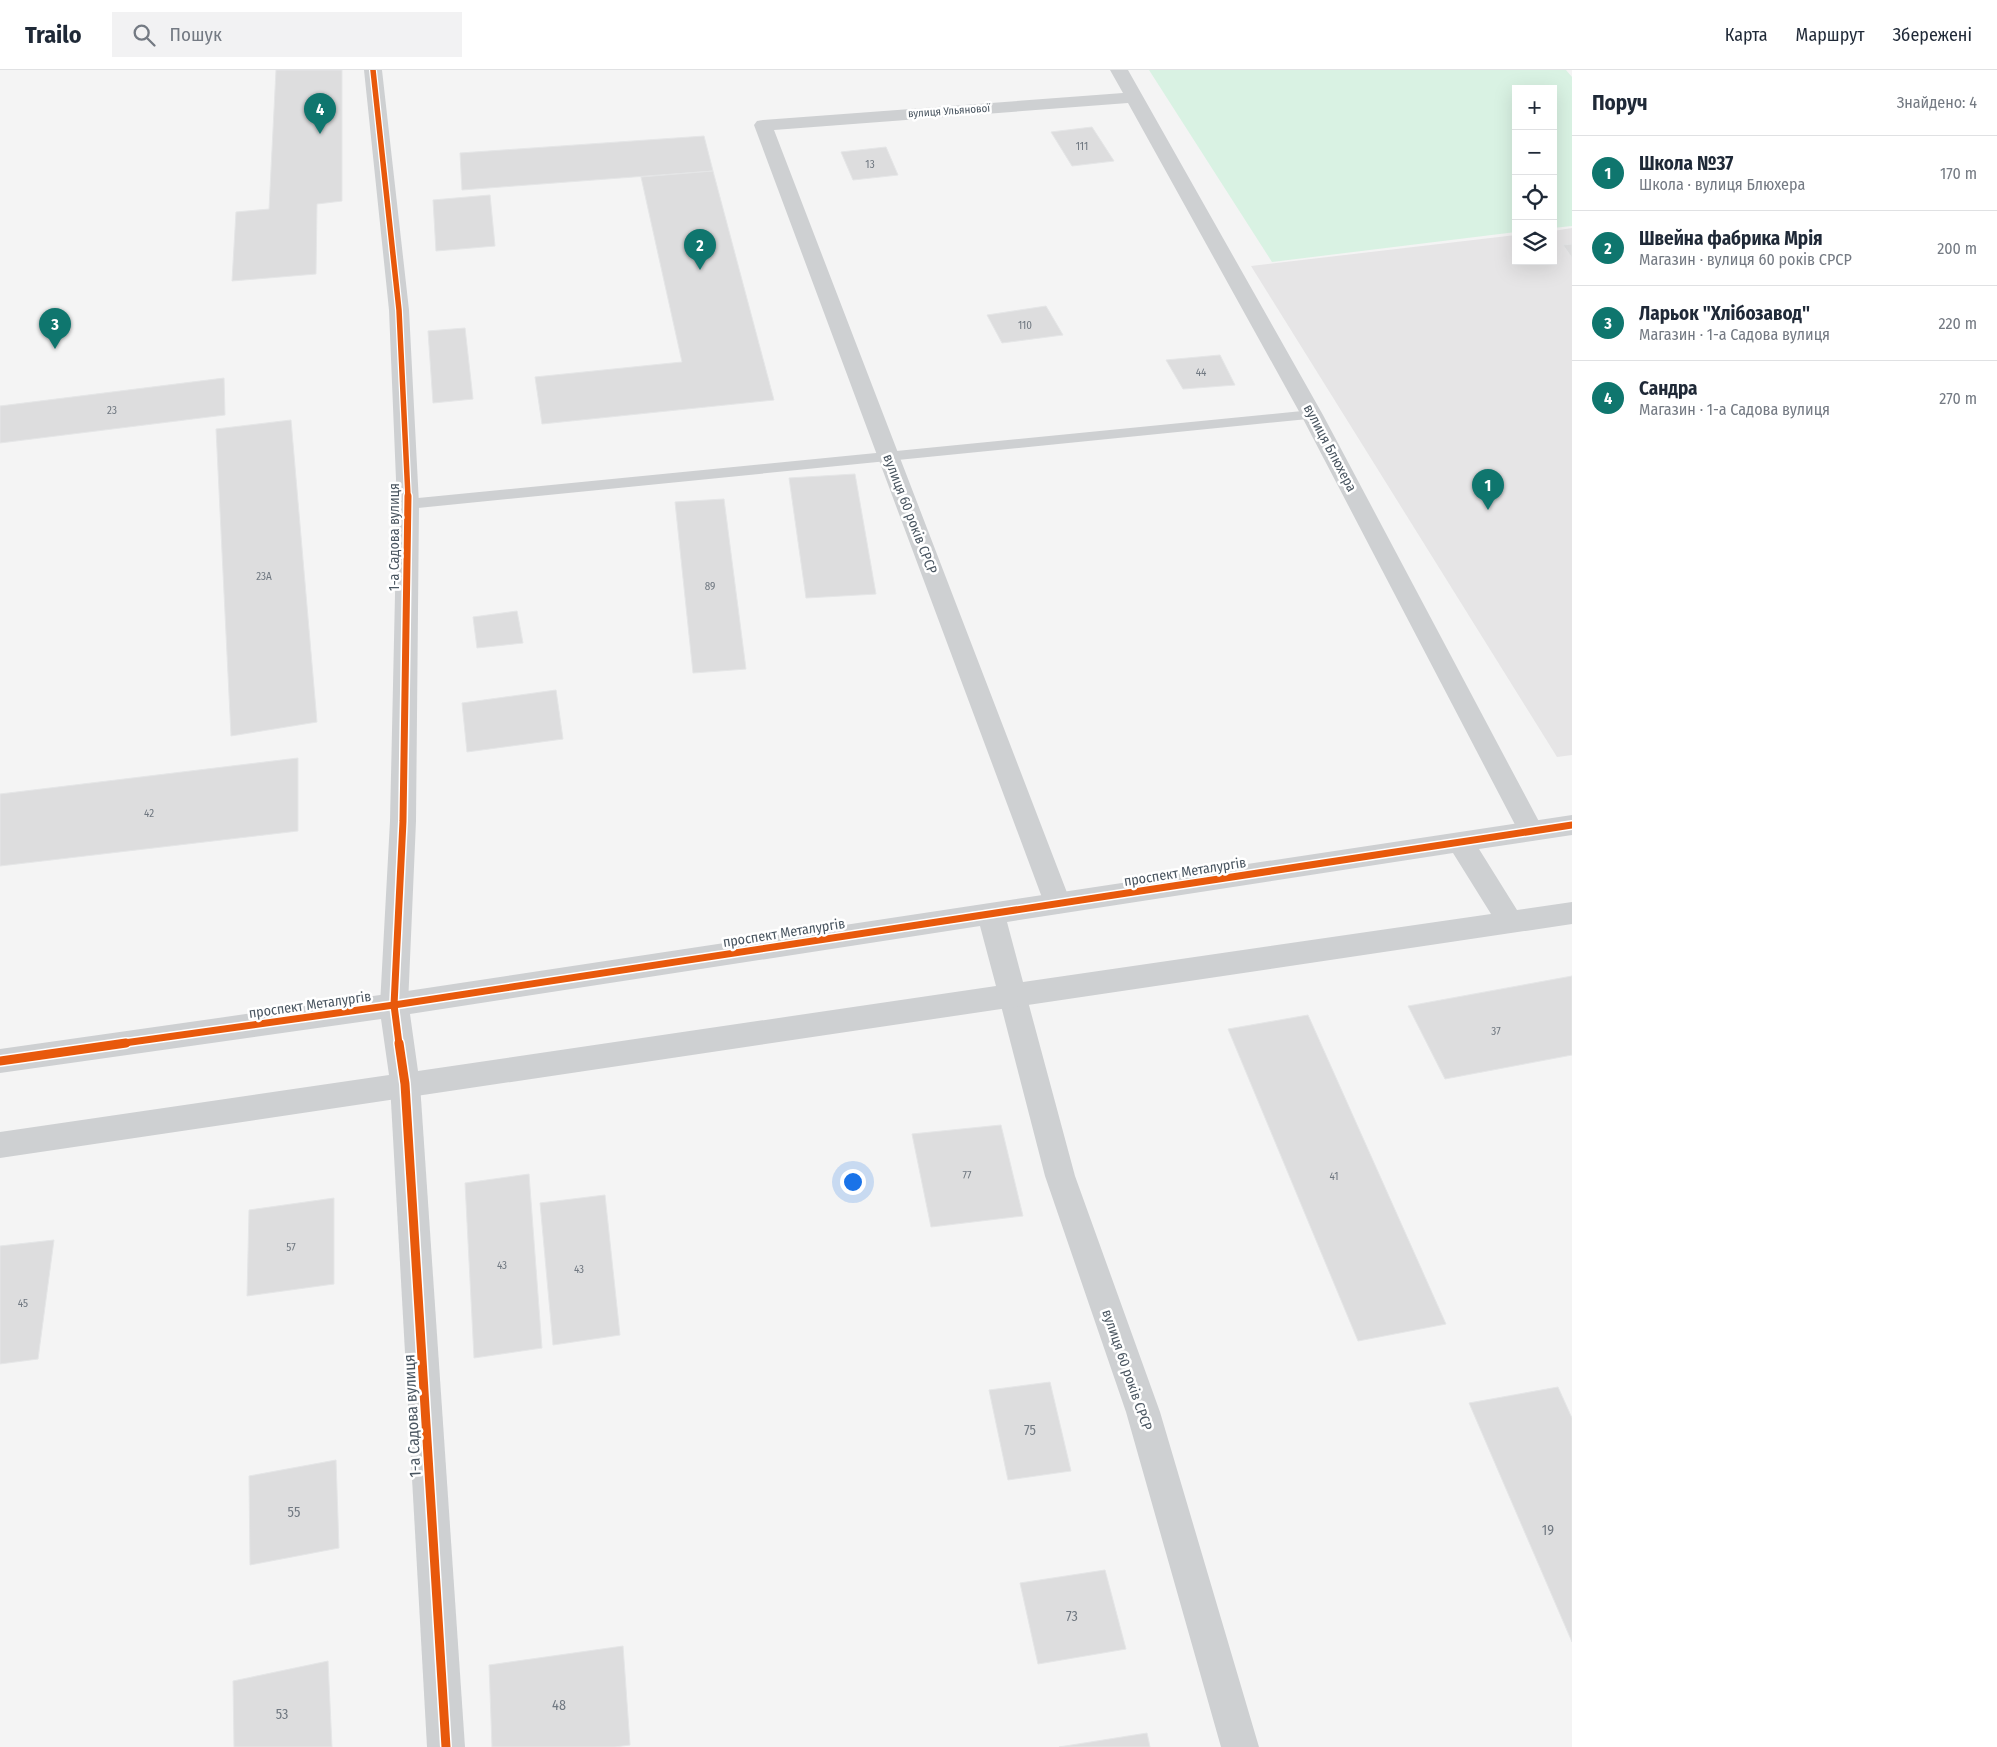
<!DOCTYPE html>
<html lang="uk">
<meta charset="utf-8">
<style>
body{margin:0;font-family:"Fira Sans Condensed",sans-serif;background:#f2f2f3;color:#1f2937}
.controls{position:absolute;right:15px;top:15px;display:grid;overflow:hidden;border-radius:0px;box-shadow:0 5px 20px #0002}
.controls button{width:45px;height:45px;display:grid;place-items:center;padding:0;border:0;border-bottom:1px solid #e0e1e3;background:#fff;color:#1f2937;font:25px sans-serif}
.you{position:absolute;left:852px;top:1111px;width:18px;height:18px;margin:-12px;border:4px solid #fff;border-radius:50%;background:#1a73e8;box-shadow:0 0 0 8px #1a73e833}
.badge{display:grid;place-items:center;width:32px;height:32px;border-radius:50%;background:#0f766e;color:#fff;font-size:16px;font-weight:700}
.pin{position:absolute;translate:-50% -41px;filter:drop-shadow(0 1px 2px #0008)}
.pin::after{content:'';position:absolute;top:26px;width:18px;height:15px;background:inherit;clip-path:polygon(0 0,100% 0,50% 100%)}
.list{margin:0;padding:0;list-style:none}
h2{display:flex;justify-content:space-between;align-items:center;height:65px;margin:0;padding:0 20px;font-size:21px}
h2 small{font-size:16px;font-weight:400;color:#747a83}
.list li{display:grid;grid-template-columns:32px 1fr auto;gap:15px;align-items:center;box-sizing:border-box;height:75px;padding:0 20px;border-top:1px solid #e0e1e3}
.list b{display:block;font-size:19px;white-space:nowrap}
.list p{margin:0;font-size:16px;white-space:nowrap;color:#747a83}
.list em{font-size:16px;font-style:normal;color:#747a83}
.icon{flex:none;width:28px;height:28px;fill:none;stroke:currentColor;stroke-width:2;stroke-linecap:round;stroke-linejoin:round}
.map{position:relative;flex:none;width:1572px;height:1677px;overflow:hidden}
header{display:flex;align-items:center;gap:30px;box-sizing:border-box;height:70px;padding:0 25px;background:#fff;border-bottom:1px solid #e0e1e3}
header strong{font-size:24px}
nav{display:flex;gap:28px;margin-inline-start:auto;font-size:18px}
.search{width:350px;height:45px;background:#f2f2f3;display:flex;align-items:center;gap:12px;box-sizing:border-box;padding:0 18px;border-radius:0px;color:#747a83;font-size:19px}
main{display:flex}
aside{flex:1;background:#fff}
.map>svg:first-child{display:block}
.education{fill:#e6e5e6}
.green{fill:#d9f2e3}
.building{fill:#ddddde;stroke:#e5e6e7}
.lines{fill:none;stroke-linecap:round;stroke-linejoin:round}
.service{fill:#ced0d2;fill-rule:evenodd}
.minor{fill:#ced0d2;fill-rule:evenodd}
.tertiary{fill:#ced0d2;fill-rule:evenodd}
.cycleway-far2-casing{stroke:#fff;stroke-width:8}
.cycleway-far1-casing{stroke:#fff;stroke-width:10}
.cycleway-casing{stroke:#fff;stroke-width:12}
.cycleway-far2{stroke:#e8590c;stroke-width:5.5}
.cycleway-far1{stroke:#e8590c;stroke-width:7}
.cycleway{stroke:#e8590c;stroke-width:9}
.labels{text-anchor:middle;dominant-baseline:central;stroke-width:5;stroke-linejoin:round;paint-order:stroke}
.far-street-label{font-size:11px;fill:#4a5661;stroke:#fff}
.number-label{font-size:11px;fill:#707881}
.street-label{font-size:14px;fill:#4a5661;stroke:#fff}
.near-number-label{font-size:14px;fill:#707881}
.near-street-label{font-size:16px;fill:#4a5661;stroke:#fff}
</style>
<header>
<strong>Trailo</strong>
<div class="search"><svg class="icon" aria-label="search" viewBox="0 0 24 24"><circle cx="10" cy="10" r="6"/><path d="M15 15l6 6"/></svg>Пошук</div>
<nav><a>Карта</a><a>Маршрут</a><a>Збережені</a></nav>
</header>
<main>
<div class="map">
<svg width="1572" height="1677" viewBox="0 0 1572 1677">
<rect width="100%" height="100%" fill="#f4f4f4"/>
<polygon class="education" points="1572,158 1572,685 1557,687 1251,196 1516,165 1516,191 1553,191 1553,161"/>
<polygon class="green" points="1149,0 1566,0 1572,7 1572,156 1553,158 1553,19 1516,19 1516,162 1272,192"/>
<g class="building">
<polygon points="276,0 342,0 342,131 317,134 316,204 232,211 236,142 269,139"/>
<polygon points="1092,57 1114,91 1072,96 1051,62"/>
<polygon points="704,66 713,101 462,120 460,83"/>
<polygon points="886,77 898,105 853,110 841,82"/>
<polygon points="713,101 774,330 542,354 535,307 682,292 641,107"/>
<polygon points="490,125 495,176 436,181 433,130"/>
<polygon points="1572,174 1572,188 1563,175"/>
<polygon points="1046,236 1063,265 1002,273 987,245"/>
<polygon points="465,258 473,329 433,333 428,261"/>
<polygon points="1220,285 1235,315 1183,319 1166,290"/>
<polygon points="224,308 225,345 0,373 0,336"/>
<polygon points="291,350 317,652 231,666 216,359"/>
<polygon points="855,404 876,524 806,528 789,408"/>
<polygon points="724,429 746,599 693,603 675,432"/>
<polygon points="517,541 523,573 477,578 473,547"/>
<polygon points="556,620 563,669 467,682 462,633"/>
<polygon points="298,688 298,761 0,796 0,724"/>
<polygon points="1572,906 1572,985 1445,1009 1408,936"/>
<polygon points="1308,945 1446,1254 1358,1271 1228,959"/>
<polygon points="1001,1055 1023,1146 931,1157 912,1064"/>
<polygon points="529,1104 542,1278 474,1288 465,1113"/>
<polygon points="605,1125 620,1265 553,1275 540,1133"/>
<polygon points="334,1128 334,1214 247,1226 249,1140"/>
<polygon points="54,1170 38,1289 0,1294 0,1176"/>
<polygon points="1050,1312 1071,1401 1008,1410 989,1320"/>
<polygon points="1558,1317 1572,1348 1572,1572 1469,1333"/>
<polygon points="336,1390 339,1478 250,1495 249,1406"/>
<polygon points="1105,1500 1126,1579 1038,1594 1020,1513"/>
<polygon points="623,1576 630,1675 615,1677 492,1677 489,1595"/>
<polygon points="328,1591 332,1677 234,1677 233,1611"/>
<polygon points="1147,1663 1150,1677 1059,1677"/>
</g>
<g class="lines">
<polygon class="service" points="1312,340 1318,342 1320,345 1318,348 408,439 402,438 400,434 402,430 408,429"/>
<g class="minor">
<polygon points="364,0 382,0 409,240 419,434 416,751 408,935 404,943 394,947 384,943 380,935 390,751 397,434 389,240"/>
<polygon points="1110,0 1128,0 1323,345 1544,761 1540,768 1531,771 1522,768 1301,345 1128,33 774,60 1071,833 1067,841 1057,844 1047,841 754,55 757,51 763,50 1123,23"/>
<polygon points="1012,912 1022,916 1026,924 1075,1106 1160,1342 1259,1677 1221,1677 1126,1342 1045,1106 998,924 1002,916"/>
<polygon points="405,1001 415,1005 420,1014 465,1677 427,1677 390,1014 395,1005"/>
</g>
<path class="tertiary" d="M1572,745v20l-93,14 38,61 55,-8v22l-1572,234v-26l389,-57 -8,-56 -381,54v-24l394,-56zM1453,783l38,61 -468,68 -16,-60zM980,856l16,60 -578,85 -8,-57z"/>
<defs>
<polyline id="cycleway-far2" points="373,0 399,240 408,427"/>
<g id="cycleway-far1">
<polyline points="117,974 394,935 1572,755"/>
<polyline points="399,974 394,935 403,751 408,426"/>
</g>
<g id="cycleway">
<polyline points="399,973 405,1014 446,1677"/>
<polyline points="0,991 126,973"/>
</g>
</defs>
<use href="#cycleway-far2" class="cycleway-far2-casing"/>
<use href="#cycleway-far1" class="cycleway-far1-casing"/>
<use href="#cycleway" class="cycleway-casing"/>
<use href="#cycleway-far2" class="cycleway-far2"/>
<use href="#cycleway-far1" class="cycleway-far1"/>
<use href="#cycleway" class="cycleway"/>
</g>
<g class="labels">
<g class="far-street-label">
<text transform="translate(949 41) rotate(-4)">вулиця Ульянової</text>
</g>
<g class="number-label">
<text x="1082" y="76">111</text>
<text x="870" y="94">13</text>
<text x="1025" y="255">110</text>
<text x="1201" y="302">44</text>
<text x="112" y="340">23</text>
<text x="264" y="506">23А</text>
<text x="710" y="516">89</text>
<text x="149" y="743">42</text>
<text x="1496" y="961">37</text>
<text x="967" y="1105">77</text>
<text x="1334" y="1106">41</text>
<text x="291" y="1177">57</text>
<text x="502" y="1195">43</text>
<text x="579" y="1199">43</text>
<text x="23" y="1233">45</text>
</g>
<g class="street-label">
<text transform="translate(1330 378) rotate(62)">вулиця Блюхера</text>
<text transform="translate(910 444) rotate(69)">вулиця 60 років СРСР</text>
<text transform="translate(394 467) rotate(-90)">1-а Садова вулиця</text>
<text transform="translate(1185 802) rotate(-9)">проспект Металургів</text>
<text transform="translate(784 863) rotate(-9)">проспект Металургів</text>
<text transform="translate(310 935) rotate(-8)">проспект Металургів</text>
<text transform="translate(1127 1300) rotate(71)">вулиця 60 років СРСР</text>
</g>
<g class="near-number-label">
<text x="1030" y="1360">75</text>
<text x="294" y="1442">55</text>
<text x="1548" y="1460">19</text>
<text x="1072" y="1546">73</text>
<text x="559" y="1635">48</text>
<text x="282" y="1644">53</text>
</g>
<g class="near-street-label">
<text transform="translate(412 1346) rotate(-93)">1-а Садова вулиця</text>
</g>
</g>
</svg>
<div class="controls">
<button>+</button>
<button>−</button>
<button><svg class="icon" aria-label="locate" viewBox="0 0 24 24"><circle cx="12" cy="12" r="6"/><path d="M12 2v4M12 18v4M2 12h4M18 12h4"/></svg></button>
<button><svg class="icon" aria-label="layers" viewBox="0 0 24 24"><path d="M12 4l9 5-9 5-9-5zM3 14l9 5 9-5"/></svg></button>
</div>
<div class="you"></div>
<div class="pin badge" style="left:1488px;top:440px">1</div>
<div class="pin badge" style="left:700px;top:200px">2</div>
<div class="pin badge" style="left:55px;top:279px">3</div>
<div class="pin badge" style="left:320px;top:64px">4</div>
</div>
<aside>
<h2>Поруч<small>Знайдено: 4</small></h2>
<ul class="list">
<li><span class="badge">1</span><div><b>Школа №37</b><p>Школа · вулиця Блюхера</p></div><em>170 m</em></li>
<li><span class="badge">2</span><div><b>Швейна фабрика Мрія</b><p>Магазин · вулиця 60 років СРСР</p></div><em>200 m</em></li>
<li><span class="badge">3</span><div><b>Ларьок &quot;Хлібозавод&quot;</b><p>Магазин · 1-а Садова вулиця</p></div><em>220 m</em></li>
<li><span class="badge">4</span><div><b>Сандра</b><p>Магазин · 1-а Садова вулиця</p></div><em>270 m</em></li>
</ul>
</aside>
</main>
